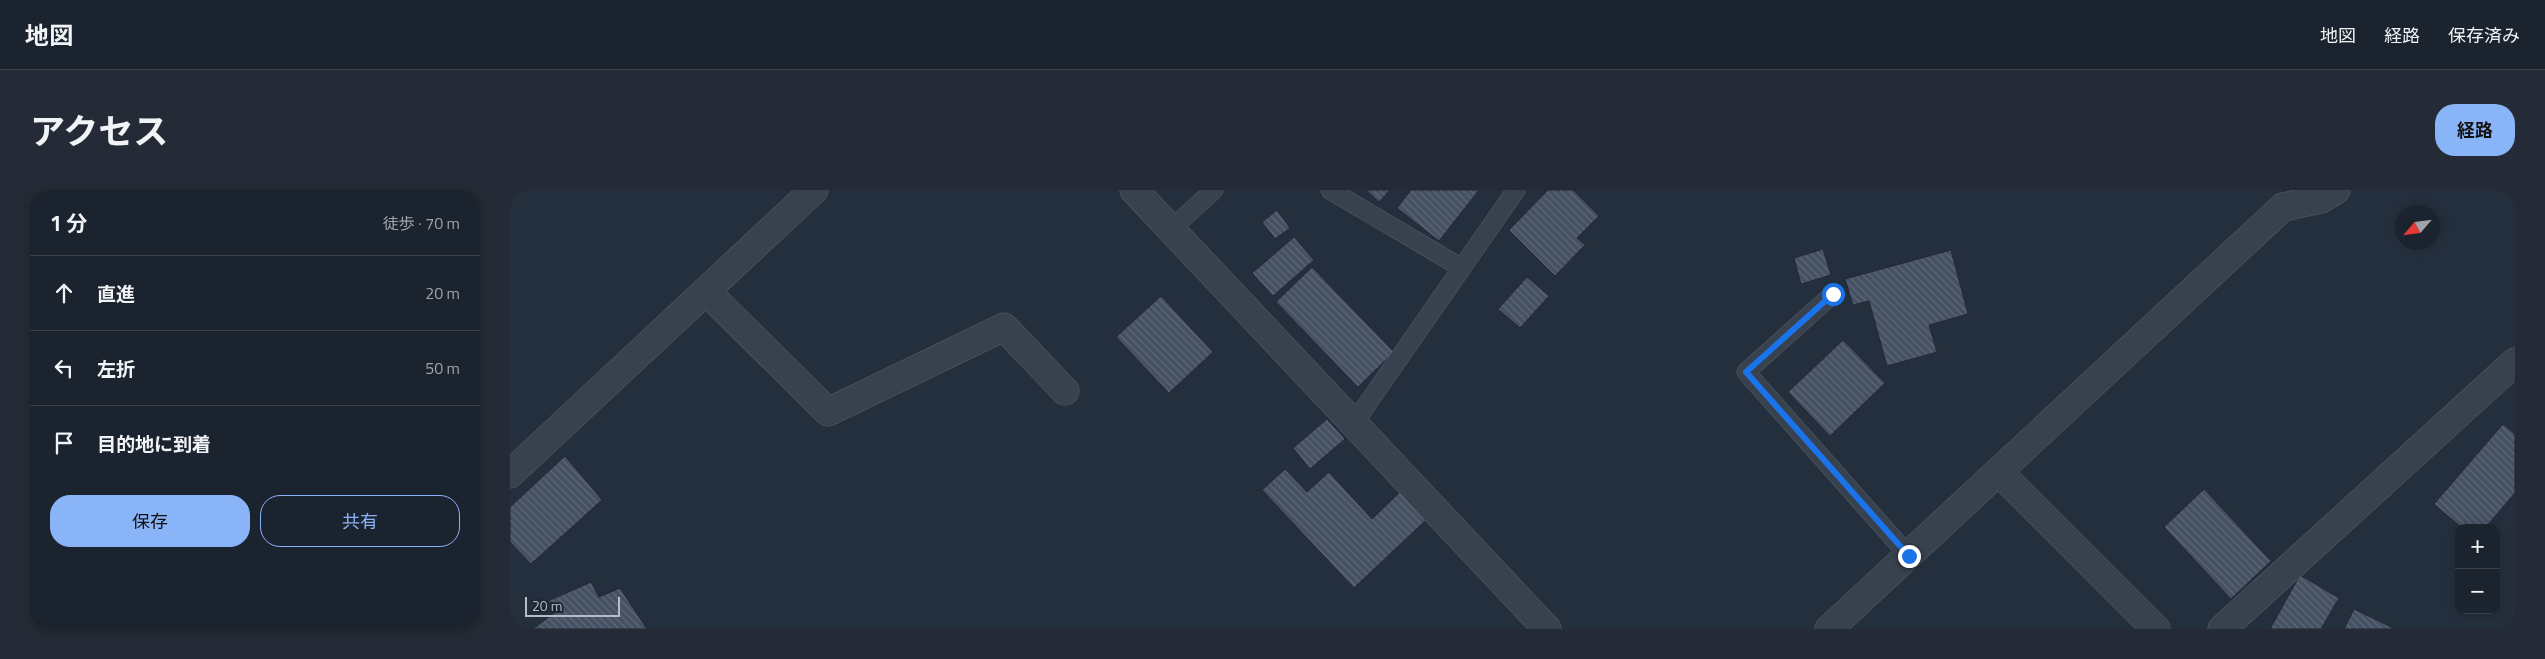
<!DOCTYPE html>
<html lang="ja">
<meta charset="utf-8">
<style>
body{margin:0;font-family:"Titillium Web","Noto Sans JP",sans-serif;background:#242b36;color:#f1f3f6}
.controls{position:absolute;right:15px;bottom:15px;display:grid;overflow:hidden;border-radius:10px;box-shadow:0 2px 12px #0003}
.controls button{width:45px;height:45px;display:grid;place-items:center;padding:0;border:0;border-bottom:1px solid #39404a;background:#1b232e;color:#f1f3f6;font:25px sans-serif}
.compass{position:absolute;left:1885px;top:15px;width:45px;height:45px;border-radius:50%;background:#1b232e;box-shadow:0 2px 12px #0003;rotate:242deg}
.scale{position:absolute;left:15px;bottom:12px;width:95px;box-sizing:border-box;padding-left:5px;border:2px solid #b4bcc9;border-top:0;font-size:14px;line-height:18px;white-space:nowrap;color:#b4bcc9;-webkit-text-stroke:4px #1d2633;paint-order:stroke}
.stop{position:absolute;width:15px;height:15px;margin:-11px;border:4px solid #1a73e8;border-radius:50%;background:#fff}
.stop.end{background:#1a73e8;border-color:#fff;box-shadow:0 1px 5px #0008}
.list{margin:0;padding:0;list-style:none}
h2{display:flex;justify-content:space-between;align-items:center;height:65px;margin:0;padding:0 20px;font-size:21px}
h2 small{font-size:16px;font-weight:400;color:#a0a4aa}
.list li{display:grid;grid-template-columns:32px 1fr auto;gap:15px;align-items:center;box-sizing:border-box;height:75px;padding:0 20px;border-top:1px solid #39404a}
.list b{display:block;font-size:19px;white-space:nowrap}
.list em{font-size:16px;font-style:normal;color:#a0a4aa}
.actions{display:flex;gap:10px;padding:15px 20px}
.actions a{flex:1;padding:11px 0;border:1px solid #8ab4f8;border-radius:20px;text-align:center;font-size:18px;color:#8ab4f8}
.actions .main{background:#8ab4f8;color:#111}
.icon{flex:none;width:28px;height:28px;fill:none;stroke:currentColor;stroke-width:2;stroke-linecap:round;stroke-linejoin:round}
.map{position:relative;flex:none;width:2005px;height:439px;overflow:hidden;border-radius:20px}
header{display:flex;align-items:center;gap:30px;box-sizing:border-box;height:70px;padding:0 25px;background:#1b232e;border-bottom:1px solid #39404a}
header strong{font-size:24px}
nav{display:flex;gap:28px;margin-inline-start:auto;font-size:18px}
.intro{display:flex;align-items:center;justify-content:space-between;box-sizing:border-box;height:120px;padding:0 30px}
h1{margin:0;font-size:35px}
.button{padding:12px 22px;border-radius:20px;background:#8ab4f8;color:#111;font-size:18px;font-weight:700}
main{display:flex;gap:30px;padding:0 30px}
aside{flex:1;background:#1b232e;border-radius:20px;box-shadow:0 2px 12px #0003}
.map>svg:first-child{display:block}
.building{fill:url(#building-back-hatch);stroke:#1f2835}
.lines{fill:none;stroke-linecap:round;stroke-linejoin:round}
.service-casing{stroke:#565f6c;stroke-width:19}
.minor-casing{stroke:#565f6c;stroke-width:29}
.tertiary-casing{stroke:#565f6c;stroke-width:29}
.service{stroke:#38414e;stroke-width:18}
.minor{stroke:#38414e;stroke-width:28}
.tertiary{stroke:#38414e;stroke-width:28}
.route{stroke:#1a73e8;stroke-width:6}
</style>
<header>
<strong>地図</strong>
<nav><a>地図</a><a>経路</a><a>保存済み</a></nav>
</header>
<div class="intro"><h1>アクセス</h1><a class="button">経路</a></div>
<main>
<aside>
<h2>1 分<small>徒歩 · 70 m</small></h2>
<ul class="list">
<li><svg class="icon" aria-label="ahead" viewBox="0 0 24 24"><path d="M12 20V5M6 11l6-6 6 6"/></svg><div><b>直進</b></div><em>20 m</em></li>
<li><svg class="icon" aria-label="left" viewBox="0 0 24 24"><path d="M17 20v-9H6M10 6l-5 5 5 5"/></svg><div><b>左折</b></div><em>50 m</em></li>
<li><svg class="icon" aria-label="arrive" viewBox="0 0 24 24"><path d="M6 21V4h12l-3 4 3 4H6"/></svg><div><b>目的地に到着</b></div></li>
</ul>
<div class="actions"><a class="main">保存</a><a>共有</a></div>
</aside>
<div class="map">
<svg width="2005" height="439" viewBox="0 0 2005 439">
<defs>
<pattern id="building-back-hatch" width="6" height="6" patternUnits="userSpaceOnUse" patternTransform="scale(1.25)"><rect width="6" height="6" fill="#455162"/><path d="M-1 5l2 2M0 0l6 6M5-1l2 2" fill="none" stroke="#5d6877"/></pattern>
</defs>
<rect width="100%" height="100%" fill="#242f3e"/>
<g class="building">
<polygon points="856,0 880,0 869,12"/>
<polygon points="901,0 969,0 929,51 887,18"/>
<polygon points="1038,0 1063,0 1089,26 1067,48 1075,55 1045,86 999,40"/>
<polygon points="767,20 780,38 765,49 752,32"/>
<polygon points="784,47 804,70 763,106 742,83"/>
<polygon points="1313,59 1321,85 1291,94 1284,68"/>
<polygon points="1441,60 1458,124 1419,135 1427,162 1377,176 1359,111 1343,115 1335,89"/>
<polygon points="802,77 884,162 848,197 766,112"/>
<polygon points="1017,87 1039,106 1010,138 988,119"/>
<polygon points="651,106 703,162 659,203 606,147"/>
<polygon points="1333,150 1375,193 1320,246 1278,202"/>
<polygon points="817,229 835,249 800,279 783,258"/>
<polygon points="1993,234 2005,244 2005,303 1975,338 1952,338 1924,314"/>
<polygon points="55,266 92,310 21,374 0,352 0,317"/>
<polygon points="775,279 797,302 819,282 862,329 890,302 916,330 844,398 752,300"/>
<polygon points="1694,299 1761,371 1721,409 1654,337"/>
<polygon points="1790,385 1829,408 1811,439 1760,439"/>
<polygon points="81,392 89,407 110,398 137,439 23,439 44,423 38,411"/>
<polygon points="1844,419 1885,439 1834,439"/>
</g>
<g class="lines">
<defs>
<g id="service">
<polyline points="820,0 952,78"/>
<polyline points="661,39 704,0"/>
<polyline points="1323,104 1236,182 1399,366"/>
<polyline points="844,233 1006,0"/>
</g>
<g id="minor">
<polyline points="196,101 318,222 494,137 555,201"/>
<polyline points="1490,283 1646,439"/>
<polyline points="0,284 304,0"/>
<polyline points="1319,439 1773,17 1811,9 1826,0"/>
<polyline points="1712,439 2005,172"/>
</g>
<polyline id="tertiary" points="624,0 1037,439"/>
</defs>
<use href="#service" class="service-casing"/>
<use href="#minor" class="minor-casing"/>
<use href="#tertiary" class="tertiary-casing"/>
<use href="#service" class="service"/>
<use href="#minor" class="minor"/>
<use href="#tertiary" class="tertiary"/>
</g>
<g class="lines">
<polyline class="route" points="1323,104 1236,182 1399,366"/>
</g>
</svg>
<div class="controls">
<button>+</button>
<button>−</button>
</div>
<svg class="compass" viewBox="-18 -18 36 36"><path d="M0-13l5 13h-10z" fill="#e53935"/><path d="M0 13l5-13h-10z" fill="#a0a4aa"/></svg>
<div class="scale">20 m</div>
<div class="stop" style="left:1323px;top:104px"></div>
<div class="stop end" style="left:1399px;top:366px"></div>
</div>
</main>
